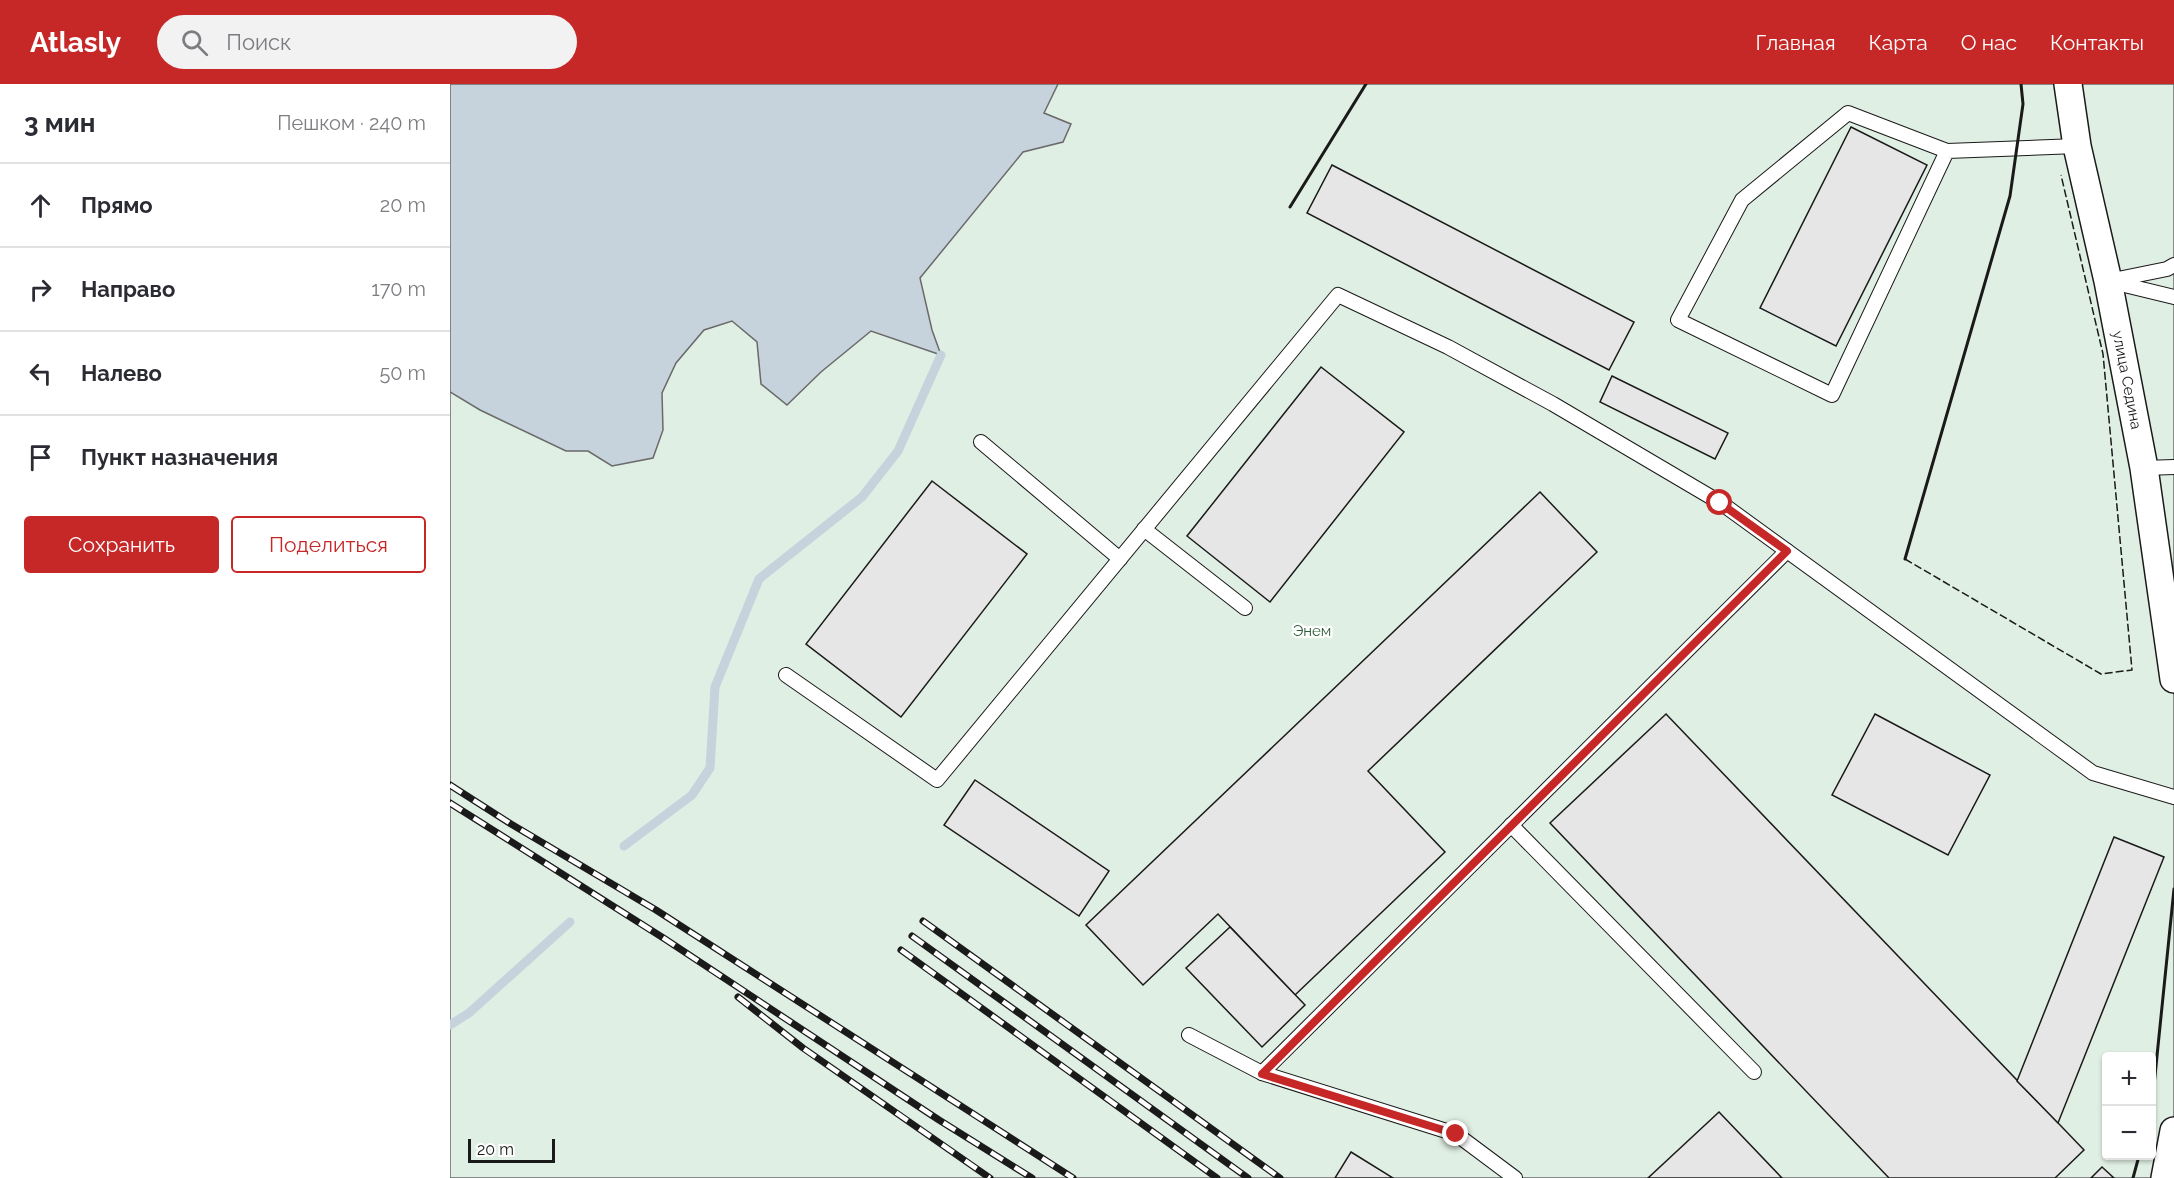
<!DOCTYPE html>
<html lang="ru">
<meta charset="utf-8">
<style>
body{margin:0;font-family:Raleway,sans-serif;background:#f2f2f3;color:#2b2b33}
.controls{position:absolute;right:18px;bottom:18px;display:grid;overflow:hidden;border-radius:6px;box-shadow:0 2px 4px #0004}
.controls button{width:54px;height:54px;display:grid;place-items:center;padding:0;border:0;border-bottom:2px solid #e1e1e2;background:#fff;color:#2b2b33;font:30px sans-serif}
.scale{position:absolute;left:18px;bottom:15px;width:87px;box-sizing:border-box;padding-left:6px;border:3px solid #1a1a1a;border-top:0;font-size:16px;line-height:21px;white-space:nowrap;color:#1a1a1a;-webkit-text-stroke:4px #fff;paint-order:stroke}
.stop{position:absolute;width:18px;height:18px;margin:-14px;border:4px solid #c62828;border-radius:50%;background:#fff}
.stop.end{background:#c62828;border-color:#fff;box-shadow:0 2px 6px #0008}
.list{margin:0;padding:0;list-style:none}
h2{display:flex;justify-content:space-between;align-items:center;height:78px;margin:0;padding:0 24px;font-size:26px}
h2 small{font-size:20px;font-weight:400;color:#7c7c81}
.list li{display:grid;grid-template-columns:39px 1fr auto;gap:18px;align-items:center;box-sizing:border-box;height:84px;padding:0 24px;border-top:2px solid #e1e1e2}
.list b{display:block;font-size:22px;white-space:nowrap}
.list em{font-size:20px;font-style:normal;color:#7c7c81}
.actions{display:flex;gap:12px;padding:18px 24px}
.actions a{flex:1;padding:14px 0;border:2px solid #c62828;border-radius:6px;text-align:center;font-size:21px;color:#c62828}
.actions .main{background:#c62828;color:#fff}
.icon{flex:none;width:33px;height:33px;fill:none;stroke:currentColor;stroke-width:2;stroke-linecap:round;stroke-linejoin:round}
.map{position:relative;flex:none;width:1724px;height:1094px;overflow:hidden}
header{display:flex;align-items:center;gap:36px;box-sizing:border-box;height:84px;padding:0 30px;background:#c62828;color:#fff}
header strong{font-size:28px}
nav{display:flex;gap:33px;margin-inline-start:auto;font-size:21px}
.search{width:420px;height:54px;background:#f2f2f3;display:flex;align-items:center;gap:15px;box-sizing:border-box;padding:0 21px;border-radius:33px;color:#7c7c81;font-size:22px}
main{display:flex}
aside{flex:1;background:#fff}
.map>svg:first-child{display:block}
.green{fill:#e0efe3;stroke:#6a6a6a;stroke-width:1.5;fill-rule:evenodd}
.water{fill:#c6d2dc;stroke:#6a6a6a;stroke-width:1.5}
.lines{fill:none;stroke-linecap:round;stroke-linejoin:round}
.stream{stroke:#c6d2dc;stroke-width:9}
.building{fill:#e6e6e6;stroke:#1a1a1a;stroke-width:1.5}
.lane-casing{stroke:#1a1a1a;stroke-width:16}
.street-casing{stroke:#1a1a1a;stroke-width:30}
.lane{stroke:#fff;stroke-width:14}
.street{stroke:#fff;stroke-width:27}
.rail-casing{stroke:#1a1a1a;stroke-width:7}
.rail{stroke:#fff;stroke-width:4.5;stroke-dasharray:14;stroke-linecap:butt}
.fence{stroke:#1a1a1a;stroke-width:1.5;stroke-dasharray:8 3;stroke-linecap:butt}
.wall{stroke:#1a1a1a;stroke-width:3}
.route{stroke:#c62828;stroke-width:8}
.labels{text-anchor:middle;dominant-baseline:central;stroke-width:4.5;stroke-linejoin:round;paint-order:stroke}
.street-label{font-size:15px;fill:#1a1a1a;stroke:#fff}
.park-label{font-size:15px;fill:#2b5a34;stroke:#fff}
</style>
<header>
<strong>Atlasly</strong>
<div class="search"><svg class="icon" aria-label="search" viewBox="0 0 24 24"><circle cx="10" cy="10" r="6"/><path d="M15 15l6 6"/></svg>Поиск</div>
<nav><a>Главная</a><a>Карта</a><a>О нас</a><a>Контакты</a></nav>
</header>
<main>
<aside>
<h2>3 мин<small>Пешком · 240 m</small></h2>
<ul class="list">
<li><svg class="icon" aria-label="ahead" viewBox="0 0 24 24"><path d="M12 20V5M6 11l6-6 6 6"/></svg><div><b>Прямо</b></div><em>20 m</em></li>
<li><svg class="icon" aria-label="right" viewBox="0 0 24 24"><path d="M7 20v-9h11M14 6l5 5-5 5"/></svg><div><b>Направо</b></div><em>170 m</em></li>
<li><svg class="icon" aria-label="left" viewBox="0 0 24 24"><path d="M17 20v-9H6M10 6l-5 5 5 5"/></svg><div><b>Налево</b></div><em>50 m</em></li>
<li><svg class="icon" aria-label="arrive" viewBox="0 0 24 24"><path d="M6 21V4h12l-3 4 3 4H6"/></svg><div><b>Пункт назначения</b></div></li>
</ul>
<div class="actions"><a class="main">Сохранить</a><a>Поделиться</a></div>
</aside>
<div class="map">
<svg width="1724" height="1094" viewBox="0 0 1724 1094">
<rect width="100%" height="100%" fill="#fff"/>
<path class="green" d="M0,0h1724v1094h-1724zM1656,972h46v100h-46z"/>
<polygon class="water" points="0,0 608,0 594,29 621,40 613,58 573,68 470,194 482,246 491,271 421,247 371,288 337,321 311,300 307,258 282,237 254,246 226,279 212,309 213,346 203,374 162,382 138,367 116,367 30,326 0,308"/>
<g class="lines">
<g class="stream">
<polyline points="174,762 242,711 260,684 265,603 309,495 412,413 448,367 491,271"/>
<polyline points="0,941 19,929 120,838"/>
</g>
</g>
<g class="building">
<polygon points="1401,43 1477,81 1386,262 1310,224"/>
<polygon points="882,81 1184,238 1159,286 857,129"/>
<polygon points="871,283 954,348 820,518 737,452"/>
<polygon points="1162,292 1278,349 1265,375 1150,318"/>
<polygon points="482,397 577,470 451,633 356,560"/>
<polygon points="1090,408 1147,468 918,687 995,768 845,911 768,830 693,901 636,841"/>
<polygon points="1216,630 1634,1066 1605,1094 1439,1094 1100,739"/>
<polygon points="1425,630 1540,691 1498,771 1382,711"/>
<polygon points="525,696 659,787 629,832 494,741"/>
<polygon points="1664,753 1714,773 1608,1039 1567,997"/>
<polygon points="780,843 855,921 812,963 736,884"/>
<polygon points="1269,1028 1332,1094 1198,1094"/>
<polygon points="901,1068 943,1094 885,1094"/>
<polygon points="1652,1083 1664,1094 1641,1094"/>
</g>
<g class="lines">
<defs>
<g id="lane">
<polyline points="1497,67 1382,311 1228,236 1292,116 1398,29 1497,67 1627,62"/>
<polyline points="1724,181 1717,185 1658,197 1724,213"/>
<polyline points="531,358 670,475"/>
<polyline points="1694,384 1724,383"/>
<polyline points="694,445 795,524"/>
<polyline points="336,591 487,696 888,211 998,263 1103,320 1271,419 1643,689 1724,713"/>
<polyline points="1061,741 1304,988"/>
<polyline points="739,951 812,989 1006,1050 1065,1094"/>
<polyline points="812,989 1337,467"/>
</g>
<g id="street">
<polyline points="1618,0 1627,62 1658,197 1694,384 1724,595"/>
<polyline points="1715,1094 1724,1047"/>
</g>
</defs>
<use href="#lane" class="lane-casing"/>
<use href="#street" class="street-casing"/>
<use href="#lane" class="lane"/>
<use href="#street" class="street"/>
<defs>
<g id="rail">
<polyline points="0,701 61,740 206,826 623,1094"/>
<polyline points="0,719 215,855 489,1036 582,1094"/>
<polyline points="473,837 830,1094"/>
<polyline points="462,852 798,1094"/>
<polyline points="451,866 767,1094"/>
<polyline points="288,913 353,964 540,1094"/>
</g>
</defs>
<use href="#rail" class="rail-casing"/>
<use href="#rail" class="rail"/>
<polyline class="fence" points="1455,475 1651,590 1682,586 1653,270 1611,91"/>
<g class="wall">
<polyline points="840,123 916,0"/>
<polyline points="1455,475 1560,112 1573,20 1571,0"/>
<polyline points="1702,1021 1724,805"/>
<polyline points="1683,1094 1689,1072"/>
</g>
</g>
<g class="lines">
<polyline class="route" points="1006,1050 812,990 1337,467 1270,419"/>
</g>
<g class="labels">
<g class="street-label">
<text transform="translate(1677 296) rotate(79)">улица Седина</text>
</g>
<g class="park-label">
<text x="862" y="547">Энем</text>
</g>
</g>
</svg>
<div class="controls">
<button>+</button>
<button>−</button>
</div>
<div class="scale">20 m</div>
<div class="stop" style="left:1270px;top:419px"></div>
<div class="stop end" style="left:1006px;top:1050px"></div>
</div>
</main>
